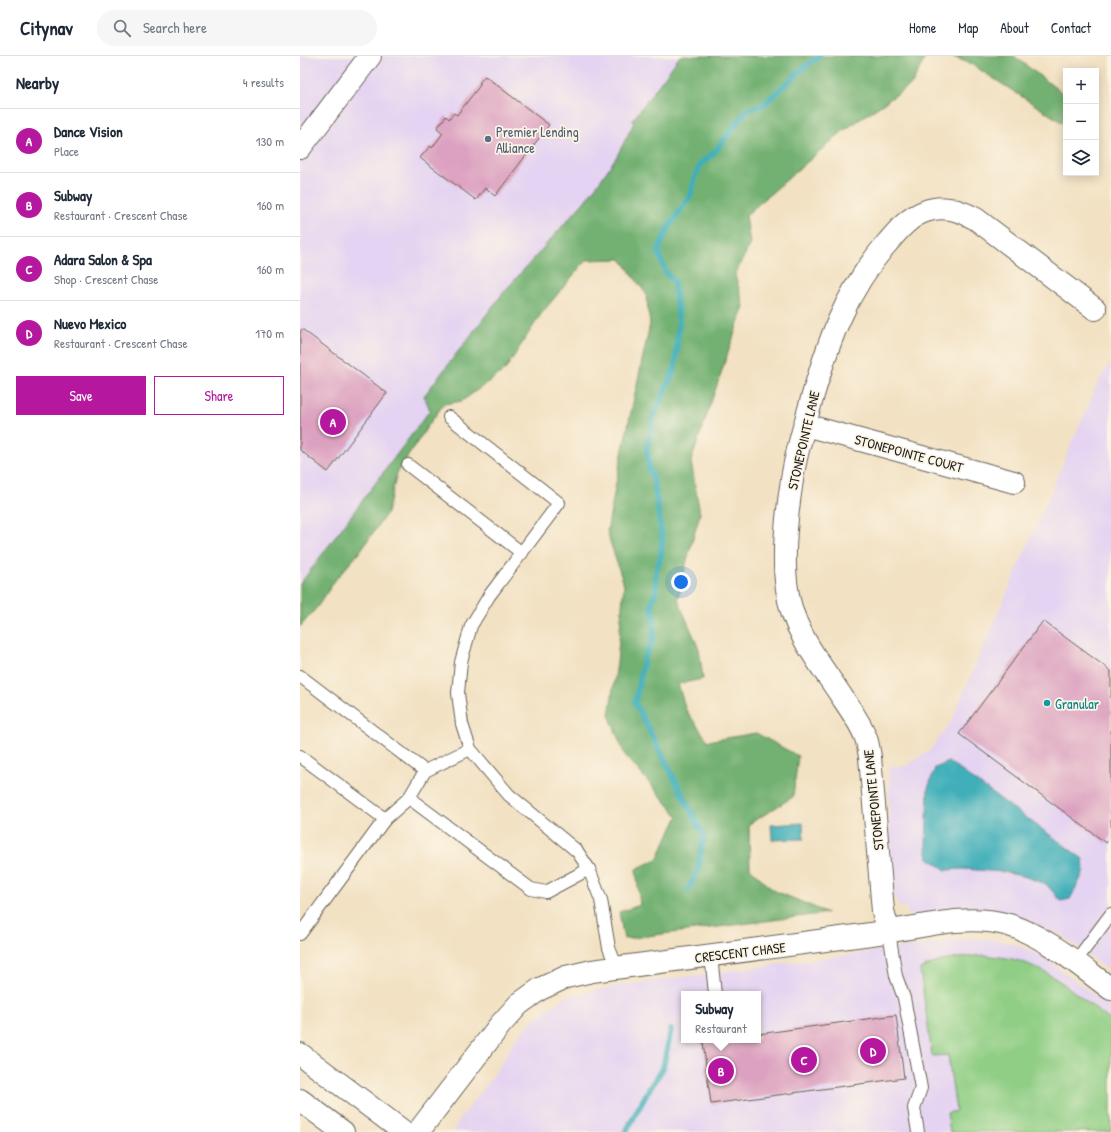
<!DOCTYPE html>
<meta charset="utf-8">
<style>
body{margin:0;font-family:"Patrick Hand",sans-serif;background:#f6f6f7;color:#1f2937}
.controls{position:absolute;right:12px;top:12px;display:grid;overflow:hidden;border-radius:0px;box-shadow:0 2px 10px #0003}
.controls button{width:36px;height:36px;display:grid;place-items:center;padding:0;border:0;border-bottom:1px solid #e0e1e3;background:#fff;color:#1f2937;font:20px sans-serif}
.you{position:absolute;left:381px;top:526px;width:14px;height:14px;margin:-10px;border:3px solid #fff;border-radius:50%;background:#1a73e8;box-shadow:0 0 0 6px #1a73e833}
.badge{display:grid;place-items:center;width:26px;height:26px;border-radius:50%;background:#b5179e;color:#fff;font-size:13px;font-weight:700}
.pin{position:absolute;translate:-50% -50%;border:2px solid #fff;box-shadow:0 1px 4px #0006}
.popup{position:absolute;left:381px;top:935px;width:80px;height:52px;box-sizing:border-box;display:grid;place-content:center;border-radius:0px;background:#fff;filter:drop-shadow(0 1px 3px #0005);font-size:13px;white-space:nowrap;color:#747a83}
.popup b{font-size:15px;color:#1f2937}
.popup::after{content:'';position:absolute;left:50%;top:100%;margin-left:-8px;border:8px solid transparent;border-top-color:#fff}
.list{margin:0;padding:0;list-style:none}
h2{display:flex;justify-content:space-between;align-items:center;height:52px;margin:0;padding:0 16px;font-size:17px}
h2 small{font-size:13px;font-weight:400;color:#747a83}
.list li{display:grid;grid-template-columns:26px 1fr auto;gap:12px;align-items:center;box-sizing:border-box;height:64px;padding:0 16px;border-top:1px solid #e0e1e3}
.list b{display:block;font-size:15px;white-space:nowrap}
.list p{margin:0;font-size:13px;white-space:nowrap;color:#747a83}
.list em{font-size:13px;font-style:normal;color:#747a83}
.actions{display:flex;gap:8px;padding:12px 16px}
.actions a{flex:1;padding:9px 0;border:1px solid #b5179e;border-radius:0px;text-align:center;font-size:14px;color:#b5179e}
.actions .main{background:#b5179e;color:#fff}
.icon{flex:none;width:22px;height:22px;fill:none;stroke:currentColor;stroke-width:2;stroke-linecap:round;stroke-linejoin:round}
.map{position:relative;flex:none;width:811px;height:1076px;overflow:hidden}
header{display:flex;align-items:center;gap:24px;box-sizing:border-box;height:56px;padding:0 20px;background:#fff;border-bottom:1px solid #e0e1e3}
header strong{font-size:19px}
nav{display:flex;gap:22px;margin-inline-start:auto;font-size:14px}
.search{width:280px;height:36px;background:#f6f6f7;display:flex;align-items:center;gap:10px;box-sizing:border-box;padding:0 14px;border-radius:22px;color:#747a83;font-size:15px}
main{display:flex}
aside{flex:1;background:#fff}
.map>svg:first-child{display:block}
.built{fill:#e4d3f2;fill-rule:evenodd}
.green{fill:#8fce84;stroke:#567550}
.forest{fill:#73b172;stroke:#486647}
.water{fill:#3fafb9;stroke:#2e666a}
.lines{fill:none;stroke-linecap:round;stroke-linejoin:round}
.stream{stroke:#3fafb9;stroke-width:6}
.building{fill:#dca1c0}
.lane-casing{stroke:#676156;stroke-width:14}
.street-casing{stroke:#676156;stroke-width:24}
.secondary-casing{stroke:#676156;stroke-width:24}
.lane{stroke:#fff;stroke-width:12}
.street{stroke:#fff;stroke-width:22}
.secondary{stroke:#fff;stroke-width:22}
.service-dot{fill:#5c6f8a;stroke:#fcf5e5;stroke-width:1.5}
.culture-dot{fill:#0f9aa8;stroke:#fcf5e5;stroke-width:1.5}
.labels{text-anchor:middle;dominant-baseline:central;stroke-width:3.5;stroke-linejoin:round;paint-order:stroke}
.service-label{font-size:14px;fill:#4e5e75;stroke:#fcf5e5;text-anchor:start}
.street-label{font-size:14px;fill:#1c1c1c;stroke:#fcf5e5}
.culture-label{font-size:14px;fill:#0d838f;stroke:#fcf5e5;text-anchor:start}
</style>
<header>
<strong>Citynav</strong>
<div class="search"><svg class="icon" aria-label="search" viewBox="0 0 24 24"><circle cx="10" cy="10" r="6"/><path d="M15 15l6 6"/></svg>Search here</div>
<nav><a>Home</a><a>Map</a><a>About</a><a>Contact</a></nav>
</header>
<main>
<aside>
<h2>Nearby<small>4 results</small></h2>
<ul class="list">
<li><span class="badge">A</span><div><b>Dance Vision</b><p>Place</p></div><em>130 m</em></li>
<li><span class="badge">B</span><div><b>Subway</b><p>Restaurant · Crescent Chase</p></div><em>160 m</em></li>
<li><span class="badge">C</span><div><b>Adara Salon &amp; Spa</b><p>Shop · Crescent Chase</p></div><em>160 m</em></li>
<li><span class="badge">D</span><div><b>Nuevo Mexico</b><p>Restaurant · Crescent Chase</p></div><em>170 m</em></li>
</ul>
<div class="actions"><a class="main">Save</a><a>Share</a></div>
</aside>
<div class="map">
<svg width="811" height="1076" viewBox="0 0 811 1076">
<rect width="100%" height="100%" fill="#fcf5e5"/>
<filter id="ink" filterUnits="userSpaceOnUse"><feTurbulence type="fractalNoise" baseFrequency=".025" numOctaves="2"/><feDisplacementMap in="SourceGraphic" scale="8" xChannelSelector="R" yChannelSelector="G"/><feConvolveMatrix kernelMatrix="1 2 1 2 8 2 1 2 1" color-interpolation-filters="sRGB"/></filter>
<filter id="wash" filterUnits="userSpaceOnUse"><feTurbulence type="fractalNoise" baseFrequency=".012" numOctaves="4" result="noise"/><feDisplacementMap in="SourceGraphic" scale="16" xChannelSelector="R" yChannelSelector="G"/><feGaussianBlur stdDeviation="0.9" result="paint"/><feColorMatrix in="noise" values="0 0 0 0 0 0 0 0 0 0 0 0 0 0 0 0 0 1.4 0 .05"/><feComposite in="paint" operator="in"/></filter>
<g filter="url(#wash)">
<rect width="100%" height="100%" fill="#f2e1c2"/>
<g class="built">
<polygon points="0,0 380,0 332,65 334,66 317,100 300,125 284,146 203,237 130,353 0,528"/>
<polygon points="811,307 811,917 765,882 729,865 613,861 607,857 606,851 600,851 595,844 589,770 589,711 606,710 630,694 651,666 800,322"/>
<path d="M674,882l21,2 22,5 24,10 70,53v124h-657l4,-10 33,-43 25,-40 18,-20 33,-23 56,-11zM384,938h74v46h-74z"/>
</g>
<path class="green" d="M685,899c10,2 21,2 31,5 36,10 65,38 95,61v111h-161l-3,-19 9,-2 -8,-56 -16,1 -12,-87c21,-10 42,-12 65,-14z"/>
<g class="forest">
<polygon points="380,0 626,0 612,28 543,75 446,159 450,188 435,219 444,250 391,405 400,458 387,504 378,544 399,593 403,623 378,628 386,654 408,685 456,677 498,700 493,741 449,768 450,812 473,834 528,857 324,883 319,856 340,849 336,813 357,803 378,760 325,699 309,659 317,607 324,529 307,476 318,416 350,268 346,238 321,203 286,204 241,258 205,314 162,345 144,348 129,368 97,417 87,457 58,498 36,523 18,550 0,571 0,528 130,354 124,340 203,237 284,146 300,125 317,100 334,67 332,65"/>
<polygon points="651,0 714,0 766,40 766,69 671,8"/>
</g>
<g class="water">
<polygon points="649,706 783,803 784,816 770,843 761,845 746,828 726,821 704,816 663,813 646,814 628,802 626,791 628,732 635,712"/>
<polygon points="503,767 504,783 472,784 471,769"/>
</g>
<g class="lines">
<g class="stream">
<polyline points="388,834 398,813 404,780 335,647 345,599 353,585 354,565 351,549 356,535 356,515 361,501 362,481 354,426 349,413 347,389 352,375 353,361 375,312 379,265 374,226 366,217 358,196 368,172 391,139 395,121 401,107 413,98 447,54 463,49 507,9 520,0"/>
<polyline points="326,1076 348,1035 363,1012 371,974"/>
</g>
</g>
<g id="blocks">
<g class="building">
<polygon points="185,20 249,69 195,140 185,132 176,144 120,102 130,90 132,92 143,77 137,72 146,60 149,63 154,57 157,59 181,28 179,27"/>
<polygon points="2,273 87,337 28,416 0,394 0,276"/>
<polygon points="743,565 811,615 811,779 806,787 659,678"/>
<polygon points="596,959 604,1022 411,1048 403,986 414,984 458,984 458,978"/>
</g>
</g>
</g>
<g filter="url(#ink)">
<use href="#blocks" fill-opacity="0" stroke="#676156" stroke-width="1"/>
<g class="lines">
<defs>
<g id="lane">
<polyline points="149,361 259,447 189,540 171,570 161,606 158,637 162,668 170,693 209,739 277,795 289,813 301,844 309,892 317,912"/>
<polyline points="108,409 222,497"/>
<polyline points="0,620 125,715"/>
<polyline points="0,700 85,763"/>
<polyline points="109,742 125,715 170,693"/>
<polyline points="589,876 596,920 604,942 621,1032 614,1052 618,1076"/>
<polyline points="0,878 85,763 109,742 231,833 246,836 289,813"/>
<polyline points="411,899 415,938"/>
<polyline points="775,906 811,858"/>
</g>
<g id="street">
<polyline points="0,92 70,0"/>
<polyline points="505,369 714,426"/>
<path d="M589,876l-6,-21 -13,-154c-1,-6 -2,-13 -4,-19 -5,-14 -14,-26 -22,-38 -22,-34 -52,-69 -57,-111 -5,-32 0,-77 5,-109 3,-24 11,-48 17,-71 18,-64 35,-116 79,-167 11,-13 21,-25 38,-31 18,-7 35,0 50,8l119,90"/>
<path d="M118,1076l82,-107 19,-21 21,-15 26,-12 26,-6c93,-12 186,-24 279,-37 45,-5 93,-22 138,-9 38,12 71,41 102,64"/>
</g>
<g id="secondary">
<polyline points="0,998 104,1076"/>
<polyline points="0,1044 43,1076"/>
</g>
</defs>
<use href="#lane" class="lane-casing"/>
<use href="#street" class="street-casing"/>
<use href="#secondary" class="secondary-casing"/>
<use href="#lane" class="lane"/>
<use href="#street" class="street"/>
<use href="#secondary" class="secondary"/>
</g>
</g>
<circle class="service-dot" cx="188" cy="83" r="4"/>
<circle class="culture-dot" cx="747" cy="647" r="4"/>
<g class="labels">
<g class="service-label">
<text x="196" y="75">Premier Lending<tspan x="196" dy="16">Alliance</tspan></text>
</g>
<g class="street-label">
<text transform="translate(503 384) rotate(-77)">STONEPOINTE LANE</text>
<text transform="translate(609 397) rotate(15)">STONEPOINTE COURT</text>
<text transform="translate(573 744) rotate(-96)">STONEPOINTE LANE</text>
<text transform="translate(440 896) rotate(-7)">CRESCENT CHASE</text>
</g>
<g class="culture-label">
<text x="755" y="647">Granular</text>
</g>
</g>
</svg>
<div class="controls">
<button>+</button>
<button>−</button>
<button><svg class="icon" aria-label="layers" viewBox="0 0 24 24"><path d="M12 4l9 5-9 5-9-5zM3 14l9 5 9-5"/></svg></button>
</div>
<div class="you"></div>
<div class="pin badge" style="left:33px;top:366px">A</div>
<div class="pin badge" style="left:421px;top:1015px">B</div>
<div class="popup"><b>Subway</b>Restaurant</div>
<div class="pin badge" style="left:504px;top:1004px">C</div>
<div class="pin badge" style="left:573px;top:995px">D</div>
</div>
</main>
